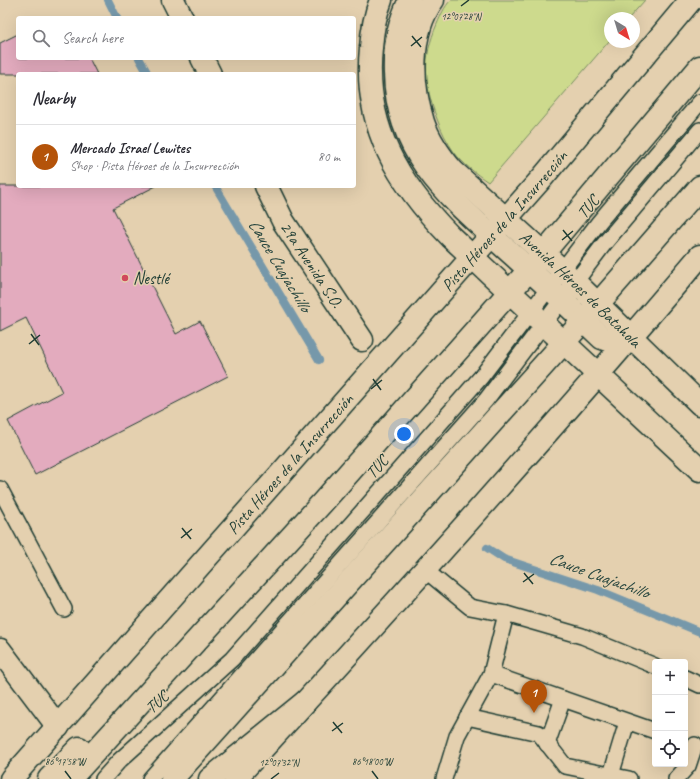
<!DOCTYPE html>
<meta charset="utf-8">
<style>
body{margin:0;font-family:Caveat,sans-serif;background:#f2f2f3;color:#2b2b33}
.controls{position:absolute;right:12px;bottom:12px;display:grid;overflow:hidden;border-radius:4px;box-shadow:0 4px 16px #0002}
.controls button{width:36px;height:36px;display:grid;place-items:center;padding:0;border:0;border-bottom:1px solid #e1e1e2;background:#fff;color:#2b2b33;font:20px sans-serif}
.compass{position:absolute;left:604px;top:12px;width:36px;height:36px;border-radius:50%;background:#fff;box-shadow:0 4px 16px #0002;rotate:142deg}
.you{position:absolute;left:404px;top:434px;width:14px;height:14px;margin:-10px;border:3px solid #fff;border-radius:50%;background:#1a73e8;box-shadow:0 0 0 6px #1a73e833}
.badge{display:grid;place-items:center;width:26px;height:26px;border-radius:50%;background:#b45309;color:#fff;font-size:13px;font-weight:700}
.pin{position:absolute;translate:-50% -33px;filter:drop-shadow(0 1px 2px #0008)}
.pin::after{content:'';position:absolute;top:21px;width:14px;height:12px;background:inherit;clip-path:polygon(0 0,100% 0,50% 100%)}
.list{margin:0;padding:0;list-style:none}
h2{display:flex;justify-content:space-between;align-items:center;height:52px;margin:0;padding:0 16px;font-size:17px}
h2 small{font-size:13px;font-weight:400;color:#7c7c81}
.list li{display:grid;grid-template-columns:26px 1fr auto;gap:12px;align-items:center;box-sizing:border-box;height:64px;padding:0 16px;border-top:1px solid #e1e1e2}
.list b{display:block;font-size:15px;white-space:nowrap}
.list p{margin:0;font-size:13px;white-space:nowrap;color:#7c7c81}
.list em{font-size:13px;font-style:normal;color:#7c7c81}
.icon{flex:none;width:22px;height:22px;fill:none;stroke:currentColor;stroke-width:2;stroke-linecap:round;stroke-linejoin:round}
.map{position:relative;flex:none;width:700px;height:779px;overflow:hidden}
.search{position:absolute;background:#fff;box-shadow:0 4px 16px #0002;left:16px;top:16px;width:340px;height:44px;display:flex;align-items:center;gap:10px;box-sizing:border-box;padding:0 14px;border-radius:4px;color:#7c7c81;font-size:15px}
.panel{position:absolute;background:#fff;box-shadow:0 4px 16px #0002;left:16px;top:72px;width:340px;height:116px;border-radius:4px}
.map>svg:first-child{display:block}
.green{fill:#cdda8d;stroke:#768c60}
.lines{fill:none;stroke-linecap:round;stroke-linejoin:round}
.stream{stroke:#7698aa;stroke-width:8}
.building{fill:#e3abbe;stroke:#1f3d34}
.service-casing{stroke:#1f3d34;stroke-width:18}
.minor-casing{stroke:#1f3d34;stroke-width:25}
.tertiary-casing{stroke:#1f3d34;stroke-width:25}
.secondary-casing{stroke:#1f3d34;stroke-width:25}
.primary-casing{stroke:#1f3d34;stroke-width:25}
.service{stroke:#e4d0af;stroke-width:15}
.minor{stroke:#e4d0af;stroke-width:22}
.tertiary{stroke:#e4d0af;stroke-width:22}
.secondary{stroke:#e4d0af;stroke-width:22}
.primary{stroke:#e4d0af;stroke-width:22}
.ticks{fill:none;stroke:#1f3d34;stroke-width:1.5}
.poi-dot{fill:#d1495b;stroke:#e4d0af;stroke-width:1.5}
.labels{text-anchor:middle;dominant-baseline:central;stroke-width:3;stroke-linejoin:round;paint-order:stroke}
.street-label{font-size:17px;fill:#1f3d34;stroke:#e4d0af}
.poi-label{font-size:17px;fill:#1f3d34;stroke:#e4d0af;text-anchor:start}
.water-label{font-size:18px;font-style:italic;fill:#26453e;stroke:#e4d0af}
.ticks-label{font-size:10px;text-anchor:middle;fill:#1f3d34;stroke:#e4d0af;stroke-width:3;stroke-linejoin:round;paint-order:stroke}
</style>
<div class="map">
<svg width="700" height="779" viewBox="0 0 700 779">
<rect width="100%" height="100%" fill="#e4d0af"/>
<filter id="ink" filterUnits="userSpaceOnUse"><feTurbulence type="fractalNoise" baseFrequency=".025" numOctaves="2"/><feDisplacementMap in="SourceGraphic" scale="8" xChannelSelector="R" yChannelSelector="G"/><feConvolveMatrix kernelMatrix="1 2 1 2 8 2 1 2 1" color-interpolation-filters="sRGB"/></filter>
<g filter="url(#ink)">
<path class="green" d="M451,0h194l-16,18h-19v22l-122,142c-13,-9 -25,-18 -34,-30 -7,-10 -13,-22 -17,-33 -13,-35 -15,-60 0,-95 4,-9 7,-17 14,-24z"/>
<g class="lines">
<g class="stream">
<polyline points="108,0 117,18"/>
<polyline points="139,58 148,74"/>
<polyline points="215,186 319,360"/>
<polyline points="487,548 504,559 598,590 700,632"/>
</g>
</g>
<g class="building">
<polygon points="18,34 18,58 89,58 97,74 0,74 0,43"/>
<polygon points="0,186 156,186 113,208 176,334 200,321 228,376 35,475 8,421 62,392 26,318 0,331"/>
</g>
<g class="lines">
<defs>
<g id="service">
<polyline points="0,489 64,609"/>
<polyline points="425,570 470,607 506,614 582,636 655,666"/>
<polyline points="491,674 655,731"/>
<polyline points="685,678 700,685"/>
<polyline points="467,717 539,733 565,766 629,779"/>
<polyline points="547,744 563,699"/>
<polyline points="611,775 627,722"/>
<polyline points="103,779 119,761 232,659 481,377 599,222 700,102"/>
<polyline points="150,779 486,400 604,244 700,130"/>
<polyline points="444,779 457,736 491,674 506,614"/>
<polyline points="676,779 688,766 695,745"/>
</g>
<g id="minor">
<polyline points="173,0 182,18"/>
<polyline points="202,58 210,74"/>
<path id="s1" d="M266,186l17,35 79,119"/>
<polyline points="0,650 58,727"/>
</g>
<g id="tertiary">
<path id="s2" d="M11,779l531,-601 149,-178"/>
<path d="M235,779c157,-172 314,-345 465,-523"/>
</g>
<g id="secondary">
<path d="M381,0c-6,15 -9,32 -10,48 -8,78 27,135 80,189l249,233"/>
<path d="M410,0c-12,24 -16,47 -15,73 2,86 60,129 118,182 30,27 60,55 89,83 12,5 18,4 30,-2"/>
<path id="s3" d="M433,0c-24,33 -22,84 -10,122 6,18 18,35 30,49l122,111 125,122"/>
</g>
<g id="primary">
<polyline points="49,779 79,748"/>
<polyline points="70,779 322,503 530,269 700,67"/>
<polyline points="172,779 584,320 700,187"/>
<polyline points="210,779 305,702"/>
</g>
</defs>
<use href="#service" class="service-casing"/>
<use href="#minor" class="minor-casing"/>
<use href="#tertiary" class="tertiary-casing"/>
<use href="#secondary" class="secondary-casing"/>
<use href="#primary" class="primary-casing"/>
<use href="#service" class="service"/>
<use href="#minor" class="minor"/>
<use href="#tertiary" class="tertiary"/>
<use href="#secondary" class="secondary"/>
<use href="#primary" class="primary"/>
</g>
</g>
<path class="ticks" d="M461,6l8,-6M412,36l9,11M411,46l11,-9M563,230l9,11M562,240l11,-9M31,334l8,11M29,344l11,-9M373,379l8,11M371,389l11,-9M182,528l9,11M181,538l11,-9M524,573l9,11M523,582l11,-8M333,722l9,11M332,731l11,-8M65,771l6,8M372,771l6,8M271,779l8,-6"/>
<circle class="poi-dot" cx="125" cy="278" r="4"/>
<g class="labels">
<g class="street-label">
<text transform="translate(588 207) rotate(-51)">TUC</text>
<text stroke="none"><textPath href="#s2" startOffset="745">Pista Héroes de la Insurrección</textPath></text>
<text stroke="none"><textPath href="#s1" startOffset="91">29a Avenida S.O.</textPath></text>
<text stroke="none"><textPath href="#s3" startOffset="358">Avenida Héroes de Batahola</textPath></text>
<text stroke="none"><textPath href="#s2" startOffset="421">Pista Héroes de la Insurrección</textPath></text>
<text transform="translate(377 467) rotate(-49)">TUC</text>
<text transform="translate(157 702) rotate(-42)">TUC</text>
</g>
<g class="poi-label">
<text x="133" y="278">Nestlé</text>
</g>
<g class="water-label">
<text transform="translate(280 265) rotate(59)">Cauce Cuajachillo</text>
<text transform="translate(599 575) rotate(20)">Cauce Cuajachillo</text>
</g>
</g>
<g class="ticks-label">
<text x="461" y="20">12°07'28"N</text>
<text x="65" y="765">86°17'58"W</text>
<text x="372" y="765">86°18'00"W</text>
<text x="279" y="766">12°07'32"N</text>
</g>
</svg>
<div class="controls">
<button>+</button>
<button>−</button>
<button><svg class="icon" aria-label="locate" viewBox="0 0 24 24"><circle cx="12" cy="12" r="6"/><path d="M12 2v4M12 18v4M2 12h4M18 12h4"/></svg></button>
</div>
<svg class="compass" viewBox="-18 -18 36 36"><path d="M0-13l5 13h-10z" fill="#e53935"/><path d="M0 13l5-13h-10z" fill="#7c7c81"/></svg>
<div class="you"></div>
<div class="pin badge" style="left:534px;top:713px">1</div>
<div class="search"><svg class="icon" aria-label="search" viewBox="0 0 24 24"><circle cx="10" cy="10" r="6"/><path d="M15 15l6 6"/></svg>Search here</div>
<section class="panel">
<h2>Nearby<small></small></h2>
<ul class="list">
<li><span class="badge">1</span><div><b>Mercado Israel Lewites</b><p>Shop · Pista Héroes de la Insurrección</p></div><em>80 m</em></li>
</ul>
</section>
</div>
